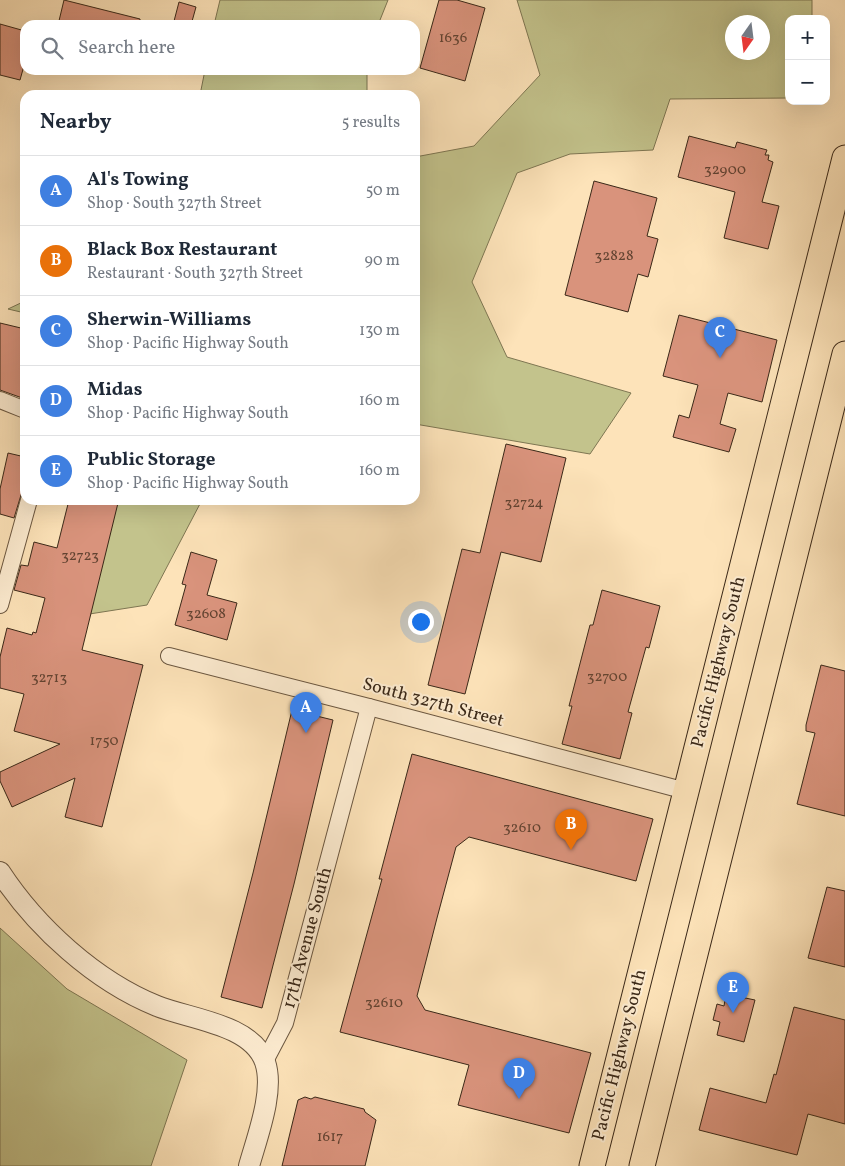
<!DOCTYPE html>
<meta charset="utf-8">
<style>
body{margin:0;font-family:Vollkorn,serif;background:#f2f2f3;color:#1f2937}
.controls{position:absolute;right:15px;top:15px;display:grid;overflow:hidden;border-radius:10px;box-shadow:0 5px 20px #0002}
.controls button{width:45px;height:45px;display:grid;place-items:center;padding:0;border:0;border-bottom:1px solid #e0e1e3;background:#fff;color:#1f2937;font:25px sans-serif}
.compass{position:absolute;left:725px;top:15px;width:45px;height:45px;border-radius:50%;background:#fff;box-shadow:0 5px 20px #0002;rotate:194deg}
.you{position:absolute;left:420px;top:621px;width:18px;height:18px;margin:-12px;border:4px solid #fff;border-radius:50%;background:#1a73e8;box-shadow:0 0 0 8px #1a73e833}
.badge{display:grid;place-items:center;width:32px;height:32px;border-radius:50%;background:#8f2418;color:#fff;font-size:16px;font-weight:700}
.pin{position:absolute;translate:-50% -41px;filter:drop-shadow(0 1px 2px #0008)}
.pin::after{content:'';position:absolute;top:26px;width:18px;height:15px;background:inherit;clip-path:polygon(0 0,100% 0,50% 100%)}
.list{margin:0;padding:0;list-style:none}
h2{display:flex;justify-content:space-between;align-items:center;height:65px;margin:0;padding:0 20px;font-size:21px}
h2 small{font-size:16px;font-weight:400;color:#747a83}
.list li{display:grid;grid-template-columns:32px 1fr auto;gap:15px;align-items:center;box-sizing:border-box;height:70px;padding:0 20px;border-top:1px solid #e0e1e3}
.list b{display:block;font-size:19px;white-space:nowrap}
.list p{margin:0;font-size:16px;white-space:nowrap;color:#747a83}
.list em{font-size:16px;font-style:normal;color:#747a83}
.icon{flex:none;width:28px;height:28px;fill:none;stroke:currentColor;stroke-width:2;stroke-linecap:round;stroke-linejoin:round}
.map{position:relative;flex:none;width:845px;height:1166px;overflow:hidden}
.search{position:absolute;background:#fff;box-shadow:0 5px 20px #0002;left:20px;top:20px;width:400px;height:55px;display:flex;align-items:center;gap:12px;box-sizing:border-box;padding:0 18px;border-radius:15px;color:#747a83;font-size:19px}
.panel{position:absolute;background:#fff;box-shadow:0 5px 20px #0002;left:20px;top:90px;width:400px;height:415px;border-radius:15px}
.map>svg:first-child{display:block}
.green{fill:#c3c38c;stroke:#7e7652;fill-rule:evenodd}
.building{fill:#d9937c;stroke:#3a2818}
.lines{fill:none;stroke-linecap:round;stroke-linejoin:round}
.minor-casing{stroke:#6b5740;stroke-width:18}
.tertiary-casing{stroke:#6b5740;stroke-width:22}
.primary-casing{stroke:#3a2818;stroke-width:27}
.minor{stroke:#feedd2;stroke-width:16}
.tertiary{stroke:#feedd2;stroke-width:20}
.primary{stroke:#fde3b9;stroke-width:25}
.labels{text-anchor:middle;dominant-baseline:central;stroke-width:4;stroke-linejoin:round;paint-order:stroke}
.number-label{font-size:15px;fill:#624331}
.street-label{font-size:18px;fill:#3a2818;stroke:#feedd2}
</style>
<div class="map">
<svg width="845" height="1166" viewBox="0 0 845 1166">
<rect width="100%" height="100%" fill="#fde3b9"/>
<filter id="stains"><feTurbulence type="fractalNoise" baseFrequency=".004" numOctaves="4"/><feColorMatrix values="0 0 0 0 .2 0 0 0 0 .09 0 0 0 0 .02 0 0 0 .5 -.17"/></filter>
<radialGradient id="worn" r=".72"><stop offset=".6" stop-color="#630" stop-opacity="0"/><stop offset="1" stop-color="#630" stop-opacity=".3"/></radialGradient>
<g class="green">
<polygon points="220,0 388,0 378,25 214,25"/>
<path d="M517,0h295v19h-23v79l-119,1 -17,51 -83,4 -53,19 -45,109 35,75 124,36 -41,61 -175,-30v-267l59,-11 66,-71zM732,22h30v30h-30z"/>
<polygon points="205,70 367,70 367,95 200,95"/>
<polygon points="25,301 25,313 8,309"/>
<polygon points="112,500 202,500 147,605 83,615"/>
<polygon points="0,928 67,989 187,1060 151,1166 0,1166"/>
</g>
<g class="building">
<polygon points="64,0 140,19 140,25 58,25"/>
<polygon points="439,0 457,0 485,8 465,81 420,68"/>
<polygon points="179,2 196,7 191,25 173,25"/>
<polygon points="0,24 25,31 25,62 20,80 0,75"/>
<polygon points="689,136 735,148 737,142 767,150 765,155 769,155 768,160 773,162 762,202 779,206 768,249 724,238 735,192 678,177"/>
<polygon points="594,181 657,198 647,236 658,239 648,277 638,274 628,312 565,295"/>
<polygon points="679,315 777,340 762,402 728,393 720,424 736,429 729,452 673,437 679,415 689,418 698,385 663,376"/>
<polygon points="0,323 25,329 25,399 0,390"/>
<polygon points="506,444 566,458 541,562 501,552 465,694 428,685 462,549 480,553"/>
<polygon points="8,453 25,457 25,482 14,518 0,514 0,489"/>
<polygon points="69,500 106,500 118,503 82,650 143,665 102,827 65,817 75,778 12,807 0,781 0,772 60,744 14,731 24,694 0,688 0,657 7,628 32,635 33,632 36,633 45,598 14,590 21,565 28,566 34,542 57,548"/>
<polygon points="191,552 217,560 207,595 237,603 227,640 175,625 186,585 182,584"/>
<polygon points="602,590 660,606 649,648 646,647 628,712 632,713 620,759 562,744 572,706 569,706 590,625 593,625"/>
<polygon points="821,665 845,671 845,816 797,804 815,733 806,731 806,725"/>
<polygon points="292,710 333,720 294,884 262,1008 221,997 253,873"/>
<polygon points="412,754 653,819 636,881 469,837 456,847 437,918 417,996 425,1010 591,1053 569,1133 458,1105 469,1065 340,1032 382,879 379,879"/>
<polygon points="827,887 845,891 845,967 808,958"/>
<polygon points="726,994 755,1000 744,1042 717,1035 720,1022 713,1020 717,1004 724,1006"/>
<polygon points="794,1007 845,1020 845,1124 808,1114 797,1155 699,1130 710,1088 766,1103 774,1074 776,1075"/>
<polygon points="305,1097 311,1099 315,1097 364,1109 365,1112 376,1120 365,1166 282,1166 298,1100"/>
</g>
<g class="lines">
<defs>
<g id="minor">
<polyline points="0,400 25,410"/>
<polyline points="0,605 29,500"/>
<polyline points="169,656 369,707 686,791"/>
<polyline points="265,1061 285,1023 369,707"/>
</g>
<path id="tertiary" d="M0,872c36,55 95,109 157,134 32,13 95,18 108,56 10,29 -8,75 -16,104"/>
<g id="primary">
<polyline points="592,1166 845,158"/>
<polyline points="642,1166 845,354"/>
</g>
</defs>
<use href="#minor" class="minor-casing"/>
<use href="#tertiary" class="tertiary-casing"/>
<use href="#primary" class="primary-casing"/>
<use href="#minor" class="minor"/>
<use href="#tertiary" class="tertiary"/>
<use href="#primary" class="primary"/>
</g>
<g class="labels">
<g class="number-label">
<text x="453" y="38">1636</text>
<text x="725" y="170">32900</text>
<text x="614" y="256">32828</text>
<text x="524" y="503">32724</text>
<text x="80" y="556">32723</text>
<text x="206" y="614">32608</text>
<text x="607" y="677">32700</text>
<text x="49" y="678">32713</text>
<text x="104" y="741">1750</text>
<text x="522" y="828">32610</text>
<text x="384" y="1003">32610</text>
<text x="330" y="1137">1617</text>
</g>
<g class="street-label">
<text transform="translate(719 662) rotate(-76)">Pacific Highway South</text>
<text transform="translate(433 703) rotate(15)">South 327th Street</text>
<text transform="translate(308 938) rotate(-75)">17th Avenue South</text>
<text transform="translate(620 1055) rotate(-76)">Pacific Highway South</text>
</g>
</g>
<rect width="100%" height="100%" filter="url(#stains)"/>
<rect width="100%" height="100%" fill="url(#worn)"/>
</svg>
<div class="controls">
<button>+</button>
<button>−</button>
</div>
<svg class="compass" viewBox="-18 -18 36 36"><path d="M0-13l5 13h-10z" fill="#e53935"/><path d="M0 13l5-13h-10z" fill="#747a83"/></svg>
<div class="you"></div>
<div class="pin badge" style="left:306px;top:733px;background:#3f7fe0">A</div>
<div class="pin badge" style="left:571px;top:850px;background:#e8710a">B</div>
<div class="pin badge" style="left:720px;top:358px;background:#3f7fe0">C</div>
<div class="pin badge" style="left:519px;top:1099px;background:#3f7fe0">D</div>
<div class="pin badge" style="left:733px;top:1013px;background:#3f7fe0">E</div>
<div class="search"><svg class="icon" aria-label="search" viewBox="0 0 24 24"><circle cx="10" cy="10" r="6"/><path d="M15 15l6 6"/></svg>Search here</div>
<section class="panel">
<h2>Nearby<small>5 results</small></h2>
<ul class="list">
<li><span class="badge" style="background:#3f7fe0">A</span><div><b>Al's Towing</b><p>Shop · South 327th Street</p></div><em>50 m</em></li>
<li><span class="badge" style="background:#e8710a">B</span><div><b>Black Box Restaurant</b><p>Restaurant · South 327th Street</p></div><em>90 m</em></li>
<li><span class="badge" style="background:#3f7fe0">C</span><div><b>Sherwin-Williams</b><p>Shop · Pacific Highway South</p></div><em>130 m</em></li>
<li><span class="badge" style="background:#3f7fe0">D</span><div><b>Midas</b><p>Shop · Pacific Highway South</p></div><em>160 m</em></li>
<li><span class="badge" style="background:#3f7fe0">E</span><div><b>Public Storage</b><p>Shop · Pacific Highway South</p></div><em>160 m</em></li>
</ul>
</section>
</div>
